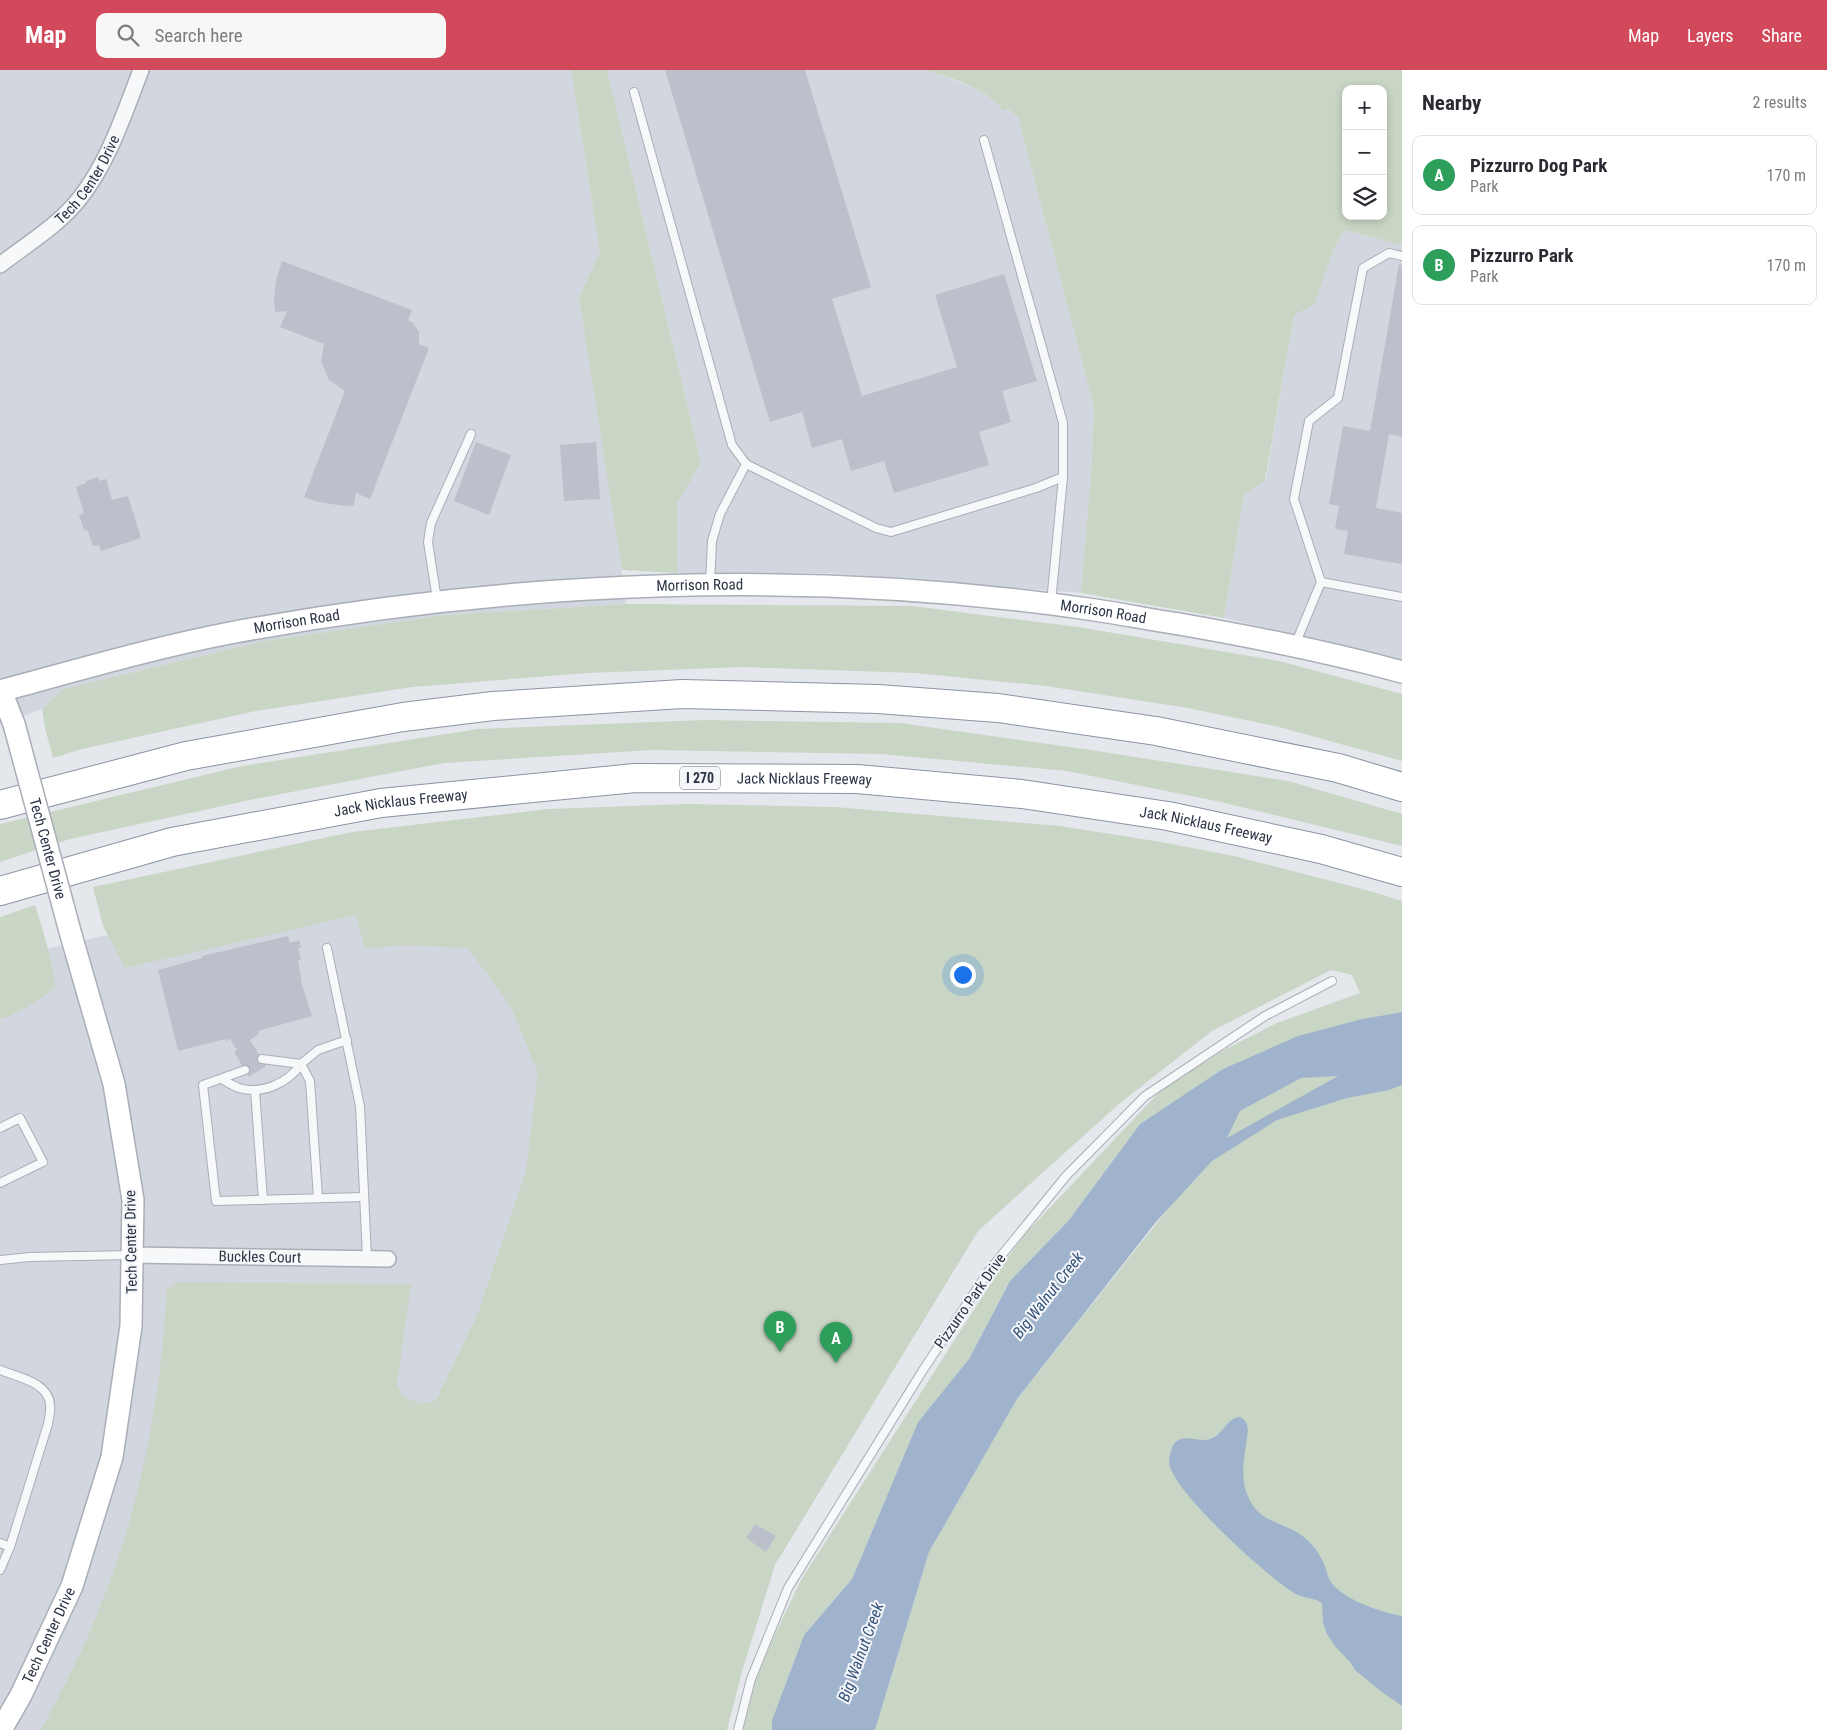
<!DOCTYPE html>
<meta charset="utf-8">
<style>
body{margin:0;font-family:"Roboto Condensed",sans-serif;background:#f7f7f7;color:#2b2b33}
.controls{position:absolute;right:15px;top:15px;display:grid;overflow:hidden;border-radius:10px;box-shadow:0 2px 8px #0003}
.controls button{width:45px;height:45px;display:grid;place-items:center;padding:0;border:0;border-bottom:1px solid #e1e1e2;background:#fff;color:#2b2b33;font:25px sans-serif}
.you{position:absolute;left:962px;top:904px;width:18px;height:18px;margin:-12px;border:4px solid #fff;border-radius:50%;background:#1a73e8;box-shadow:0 0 0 8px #1a73e833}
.badge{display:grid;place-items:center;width:32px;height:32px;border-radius:50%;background:#d1495b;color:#fff;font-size:16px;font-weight:700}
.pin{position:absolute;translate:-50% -41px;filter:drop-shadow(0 1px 2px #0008)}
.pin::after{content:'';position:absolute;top:26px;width:18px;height:15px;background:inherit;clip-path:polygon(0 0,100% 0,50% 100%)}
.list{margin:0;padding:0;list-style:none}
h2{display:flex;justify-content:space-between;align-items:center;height:65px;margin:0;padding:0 20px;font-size:21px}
h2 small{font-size:16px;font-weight:400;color:#7c7c81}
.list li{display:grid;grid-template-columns:32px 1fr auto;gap:15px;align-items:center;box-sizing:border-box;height:80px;margin:0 10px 10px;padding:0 10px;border:1px solid #e1e1e2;border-radius:10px}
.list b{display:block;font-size:19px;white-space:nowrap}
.list p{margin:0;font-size:16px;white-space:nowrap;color:#7c7c81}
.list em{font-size:16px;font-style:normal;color:#7c7c81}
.icon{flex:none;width:28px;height:28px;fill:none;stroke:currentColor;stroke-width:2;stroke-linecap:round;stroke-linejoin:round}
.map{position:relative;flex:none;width:1402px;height:1660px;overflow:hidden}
header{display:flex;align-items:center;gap:30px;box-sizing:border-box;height:70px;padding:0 25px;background:#d1495b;color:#fff}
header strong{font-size:24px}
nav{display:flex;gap:28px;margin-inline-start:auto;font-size:18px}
.search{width:350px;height:45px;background:#f7f7f7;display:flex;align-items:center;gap:12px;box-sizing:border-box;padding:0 18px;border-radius:10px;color:#7c7c81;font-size:19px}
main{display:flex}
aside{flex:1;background:#fff}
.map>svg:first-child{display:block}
.built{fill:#d2d6de}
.green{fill:#c9d6c5;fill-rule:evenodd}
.water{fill:#9fb4cc;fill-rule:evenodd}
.building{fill:#bbc0ca}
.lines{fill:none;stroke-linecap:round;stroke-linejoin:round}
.lane-casing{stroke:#a9aeb7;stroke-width:10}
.street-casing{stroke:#a9aeb7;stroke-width:18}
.secondary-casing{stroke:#a9aeb7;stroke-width:24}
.highway-casing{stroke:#8b94a3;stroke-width:30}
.lane{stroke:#f7f8fa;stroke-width:8}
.street{stroke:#f7f8fa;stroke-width:15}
.secondary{stroke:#fff;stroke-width:21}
.highway{stroke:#fff;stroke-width:28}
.secondary-bridge-casing{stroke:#a9aeb7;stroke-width:24;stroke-linecap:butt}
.secondary-bridge{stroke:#fff;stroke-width:21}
.labels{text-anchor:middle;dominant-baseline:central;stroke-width:4;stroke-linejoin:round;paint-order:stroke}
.shield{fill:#f4f6f9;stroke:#676e7b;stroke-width:1}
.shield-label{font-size:14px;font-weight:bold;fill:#2b3445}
.street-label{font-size:15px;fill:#2b3445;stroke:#f4f6f9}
.water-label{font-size:16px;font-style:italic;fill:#34527a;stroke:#f4f6f9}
</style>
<header>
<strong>Map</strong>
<div class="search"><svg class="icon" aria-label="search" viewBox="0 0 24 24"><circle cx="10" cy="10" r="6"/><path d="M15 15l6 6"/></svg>Search here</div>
<nav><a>Map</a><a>Layers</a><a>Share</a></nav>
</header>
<main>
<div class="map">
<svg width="1402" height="1660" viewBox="0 0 1402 1660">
<rect width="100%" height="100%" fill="#e4e7ec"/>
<g class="built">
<polygon points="0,0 571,0 600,182 579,227 613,434 626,534 445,545 264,571 63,619 42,639 0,654"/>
<polygon points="607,0 927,0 977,19 1018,47 1094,337 1091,405 1081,523 829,503 678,503 677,434 701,391"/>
<polygon points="1344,160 1402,175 1402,592 1224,548 1244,424 1266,410 1294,245 1314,235 1334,179"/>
<polygon points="675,801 360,1660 0,1660 0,889 319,818"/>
</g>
<g class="green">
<polygon points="571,0 607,0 701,392 677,434 678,503 622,500 579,227 600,182"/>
<path d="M927,0h475v175l-58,-15 -10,19 -20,56 -20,10 -29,166 -21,13 -20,124 -143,-25 10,-118 3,-68 -76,-290 -11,-8 -4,2c-17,-24 -50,-31 -76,-41zM1346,19h37v127h-37z"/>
<polygon points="626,534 912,536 1078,557 1279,591 1402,624 1402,691 1279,657 1188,638 1046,616 915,603 742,597 588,603 412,617 256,641 82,679 53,688 45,658 42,639 63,619 264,571 445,545"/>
<polygon points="705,650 900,653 1091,680 1288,711 1402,744 1402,776 1221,732 1067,701 881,684 652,680 444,693 260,728 70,769 0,792 0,754 242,696 478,659"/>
<path d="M687,734l148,3 225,19 101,16 73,14 136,35 32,10v111l-40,7 -187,82 -35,23 -71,96 -59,61 -41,78 -51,63 -66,157 -48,56 -32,85v10h-29l13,-52 22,-50 23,-48 201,-314 22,-31 139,-147 63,-39 51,-26 83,-30 -8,-18 -21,-5 -119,61 -93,73 -141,127 -203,334 -32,103 -16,62h-686c20,-37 39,-74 55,-113 44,-105 65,-216 71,-329l8,-1v-5l236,2 -14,100 5,12 21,8 13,-4 41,-84 49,-145 12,-99 -28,-67 -42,-57 -63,-3 -40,4 -9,-34 -231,53 -22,-42 -10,-39 259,-55 196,-23z"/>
<path d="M35,835c9,28 17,55 20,83 -17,13 -35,24 -55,31v-102z"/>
<polygon points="1302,998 1402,1004 1402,1660 875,1660 929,1482 1017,1329 1168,1139 1236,1039"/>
</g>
<g class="water">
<path d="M1402,942v73l-13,5 -42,8 -70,22 -65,41 -56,61 -139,177 -88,153 -54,178h-103v-10l32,-85 48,-56 66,-157 51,-63 41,-78 59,-61 71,-96 83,-55 75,-33 64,-17zM1338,1006l-111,62 13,-27 61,-33z"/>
<path d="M1239,1347c7,2 8,6 9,13 -2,22 -9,43 -1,64 12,32 40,27 59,45 8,6 14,16 18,25 3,6 3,12 7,18 12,18 50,30 71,34v90l-20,-14 -27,-22 -4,-7 -17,-18 -7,-11 -4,-11 -1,-20c-7,-5 -13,-4 -21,-7 -5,-1 -9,-5 -13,-7 -25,-17 -117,-99 -119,-127 0,-5 2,-14 5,-18 9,-12 24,-1 36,-5 13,-4 16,-20 29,-22z"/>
</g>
<g class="building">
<polygon points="665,0 805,0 871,217 832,229 862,326 957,297 935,225 1004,204 1037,311 1002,321 1011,352 979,362 989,395 894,423 884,391 851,401 842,369 812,378 802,342 770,352"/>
<polygon points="282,191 412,240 408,250 413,253 419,262 419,274 429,278 370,429 356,423 354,435 344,436 319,432 304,427 345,321 329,310 321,291 324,274 280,257 287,241 275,242 274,229 276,211"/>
<polygon points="1399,194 1402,195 1402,367 1389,364 1376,438 1402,443 1402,494 1344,484 1348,461 1335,459 1339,436 1329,434 1343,356 1370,361"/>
<polygon points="476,372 511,385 489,445 454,431"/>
<polygon points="596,372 600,429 564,431 560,375"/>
<polygon points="98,407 99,411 106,409 112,430 128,426 141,468 101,481 99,475 93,476 88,461 84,460 79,445 84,443 76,417 86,413 86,411"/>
<polygon points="288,866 290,873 299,870 301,878 298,878 301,889 298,890 302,915 312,946 258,961 259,964 250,970 266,996 249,1007 234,982 237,980 230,969 226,971 225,969 178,981 158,900 202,888 202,886"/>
<polygon points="755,1454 776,1466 766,1482 746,1468"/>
</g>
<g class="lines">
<defs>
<g id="lane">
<polyline points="634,22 732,375 746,394 720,444 712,471 710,514"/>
<polyline points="984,70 1063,353 1063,407"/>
<polyline points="746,394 876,458 891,462 1036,418 1063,407 1051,533"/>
<polyline points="1321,512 1294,429 1309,351 1338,328 1363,198 1389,183 1402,186"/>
<polyline points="437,530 428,472 431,453 471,364"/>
<polyline points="1295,575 1321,512 1402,527"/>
<polyline points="327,878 360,1036 367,1188"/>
<polyline points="262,989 301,994 318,980 347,970"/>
<polyline points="245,1000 203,1015 216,1131 364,1127"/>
<path d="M222,1009c5,3 11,7 17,9 23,7 49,-5 62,-24l9,17 8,117"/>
<polyline points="255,1020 263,1130"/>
<polyline points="0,1058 20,1048 43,1092 0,1113"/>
<polyline points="0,1190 30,1187 130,1185"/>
<path d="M0,1300c17,7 48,12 50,34 1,7 -1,14 -2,20l-38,123 -10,-4"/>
<polyline points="0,1500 10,1477"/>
<polyline points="738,1660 751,1609 788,1518 923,1300 988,1202 1066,1106 1145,1026 1265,946 1332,911"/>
</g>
<g id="street">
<path id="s1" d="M0,195c27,-21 59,-40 80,-67 29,-37 44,-84 61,-128"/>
<path id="s2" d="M132,1185l256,4"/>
</g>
<g id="secondary">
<path id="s3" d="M0,621c78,-21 156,-44 235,-59 282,-52 575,-64 860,-22 28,4 56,10 84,14 75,13 150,28 223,48"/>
<polyline points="1,621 14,654"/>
<path id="s4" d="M1,1660l20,-35 51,-109 40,-129 19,-131 2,-126 -19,-116 -43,-149"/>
</g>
<g id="highway">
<polyline points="0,735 186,686 403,647 493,636 682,624 878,629 998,638 1156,661 1338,698 1402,717"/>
<path id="s5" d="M0,821l172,-49 209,-39 254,-25 222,1 165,15 146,22 153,33 81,23"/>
</g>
</defs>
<use href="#lane" class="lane-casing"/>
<use href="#street" class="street-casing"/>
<use href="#secondary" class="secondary-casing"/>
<use href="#highway" class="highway-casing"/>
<use href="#lane" class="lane"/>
<use href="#street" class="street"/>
<use href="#secondary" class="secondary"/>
<use href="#highway" class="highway"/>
<defs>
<g id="secondary-bridge">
<path id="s6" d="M14,654l57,211"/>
</g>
</defs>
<use href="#secondary-bridge" class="secondary-bridge-casing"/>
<use href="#secondary-bridge" class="secondary-bridge"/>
</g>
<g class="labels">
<rect class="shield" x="680" y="696.5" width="40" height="23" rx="4"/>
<g class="shield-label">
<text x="700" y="708">I 270</text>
</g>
<g class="street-label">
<text stroke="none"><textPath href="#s1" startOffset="124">Tech Center Drive</textPath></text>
<text stroke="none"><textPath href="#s3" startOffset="710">Morrison Road</textPath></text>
<text stroke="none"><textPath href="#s3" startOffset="1115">Morrison Road</textPath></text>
<text stroke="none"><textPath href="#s3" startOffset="305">Morrison Road</textPath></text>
<text stroke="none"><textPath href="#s5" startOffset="816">Jack Nicklaus Freeway</textPath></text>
<text stroke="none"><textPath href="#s5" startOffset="411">Jack Nicklaus Freeway</textPath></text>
<text stroke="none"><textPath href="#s5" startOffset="1221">Jack Nicklaus Freeway</textPath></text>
<text stroke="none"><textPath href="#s6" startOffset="129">Tech Center Drive</textPath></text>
<text transform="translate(131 1172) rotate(-91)">Tech Center Drive</text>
<text stroke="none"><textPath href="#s2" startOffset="128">Buckles Court</textPath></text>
<text transform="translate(970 1231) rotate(-55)">Pizzurro Park Drive</text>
<text stroke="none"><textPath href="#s4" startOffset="106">Tech Center Drive</textPath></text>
</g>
<g class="water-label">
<text transform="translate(1048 1225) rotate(-52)">Big Walnut Creek</text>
<text transform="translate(861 1582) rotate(-70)">Big Walnut Creek</text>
</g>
</g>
</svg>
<div class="controls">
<button>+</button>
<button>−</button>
<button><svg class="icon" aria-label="layers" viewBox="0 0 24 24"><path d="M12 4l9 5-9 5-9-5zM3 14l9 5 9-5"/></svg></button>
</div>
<div class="you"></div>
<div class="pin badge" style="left:836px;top:1293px;background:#2e9e5b">A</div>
<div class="pin badge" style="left:780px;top:1282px;background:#2e9e5b">B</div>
</div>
<aside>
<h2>Nearby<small>2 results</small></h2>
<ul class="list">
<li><span class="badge" style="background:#2e9e5b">A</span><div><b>Pizzurro Dog Park</b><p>Park</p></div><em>170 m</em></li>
<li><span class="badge" style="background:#2e9e5b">B</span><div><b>Pizzurro Park</b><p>Park</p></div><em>170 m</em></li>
</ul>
</aside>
</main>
